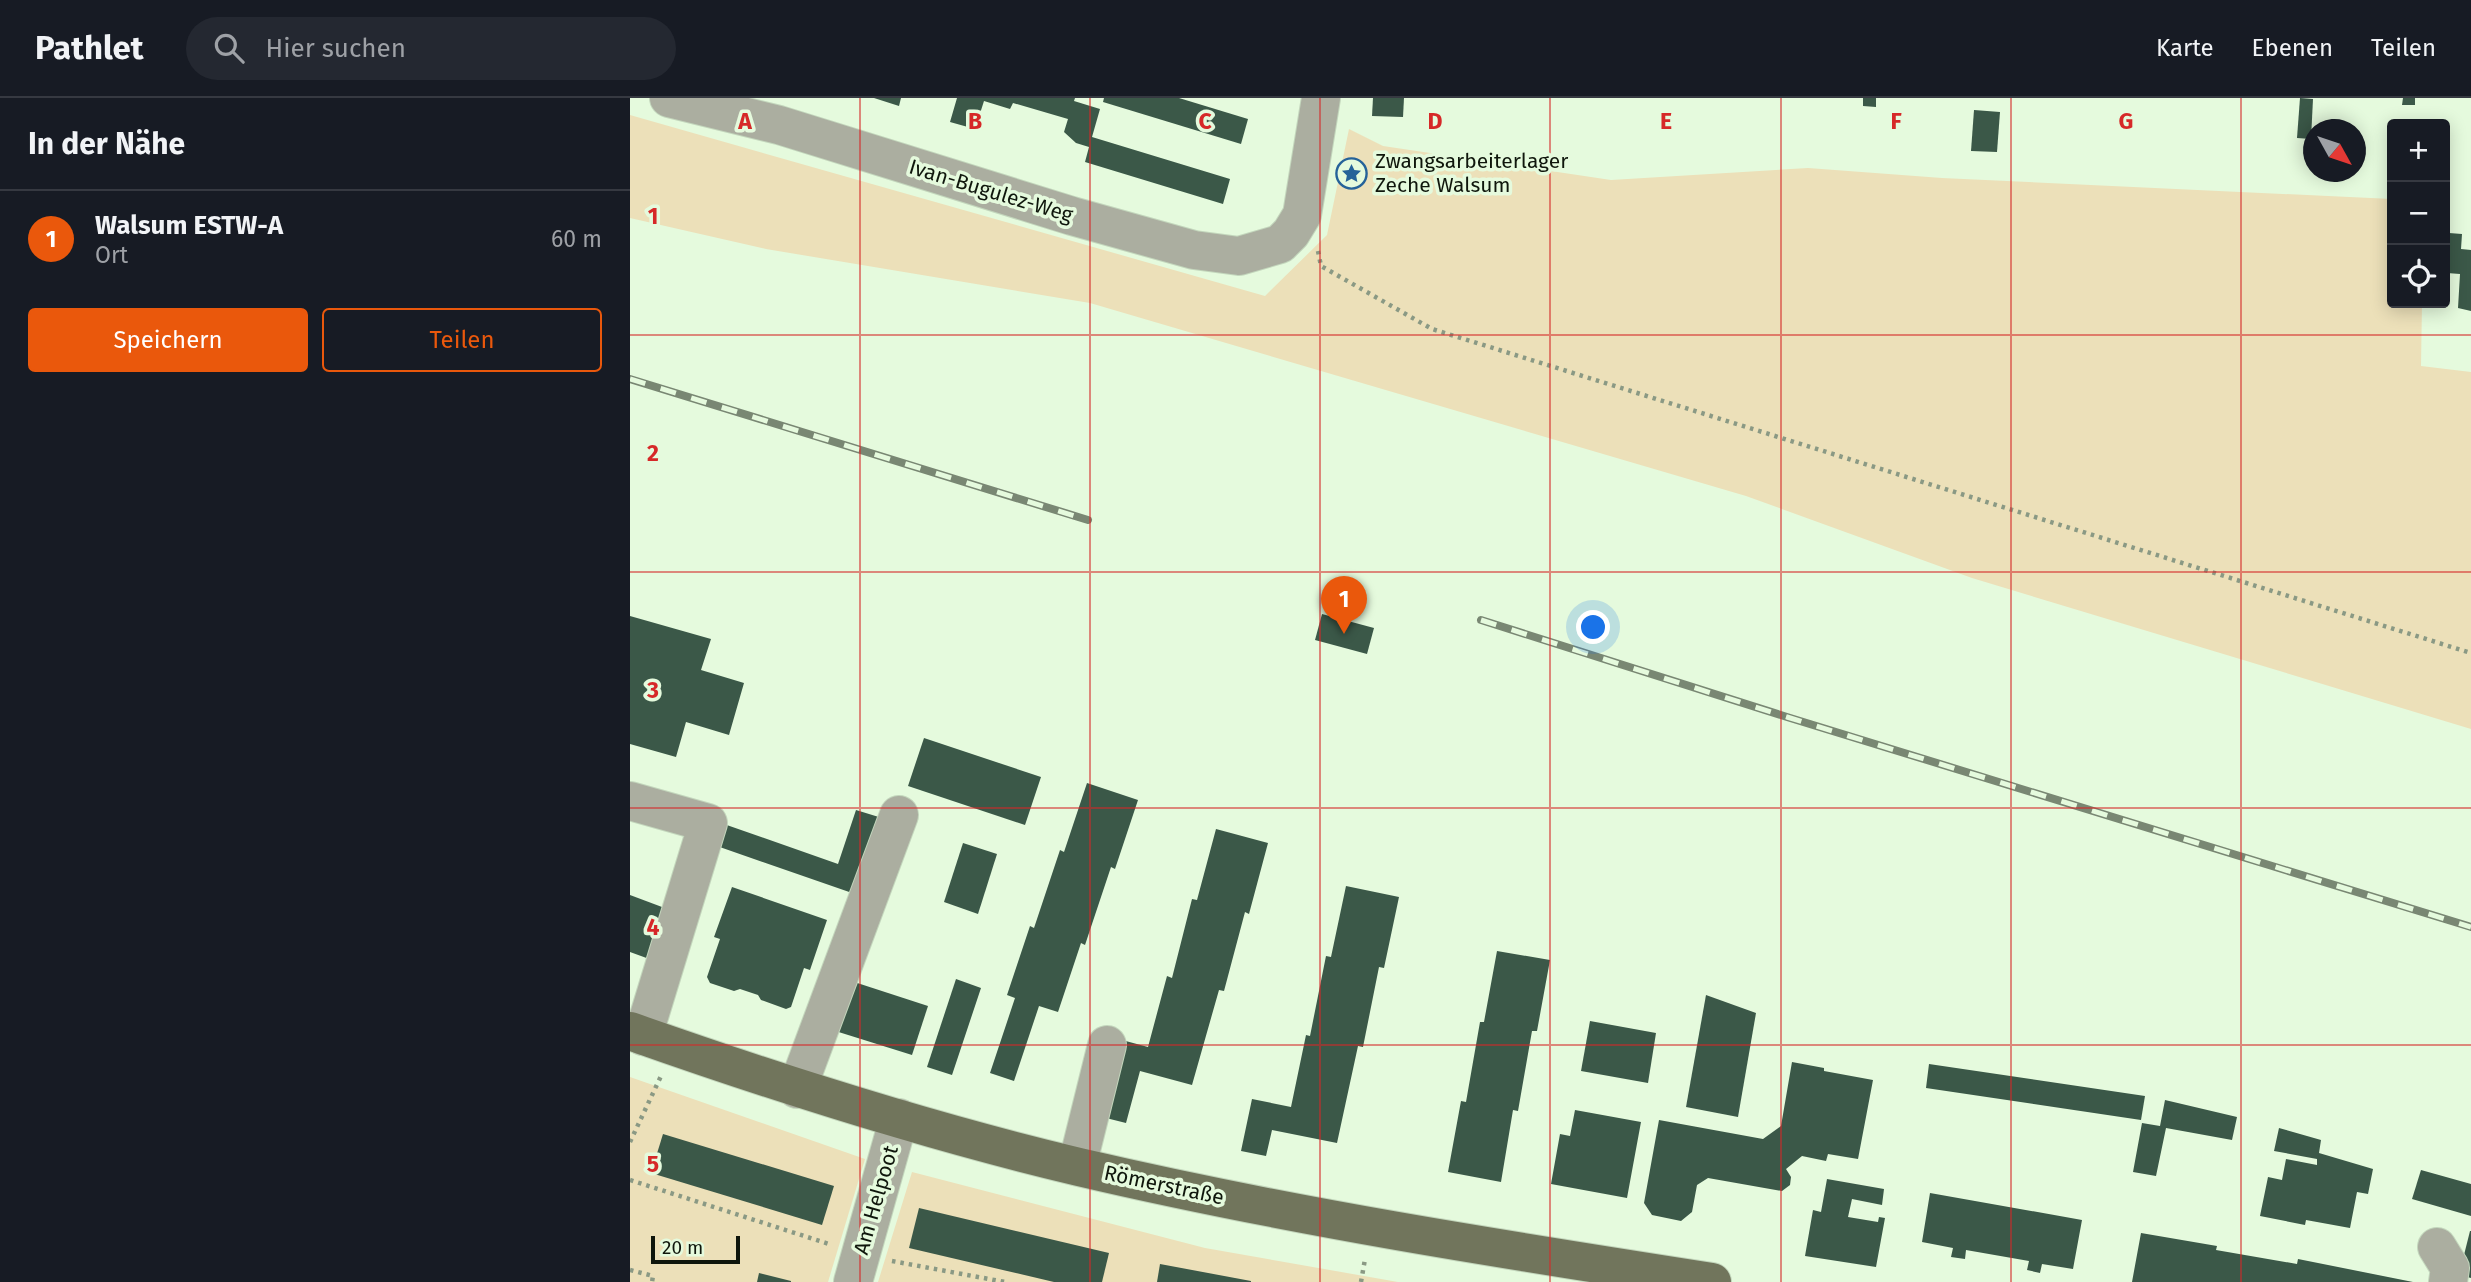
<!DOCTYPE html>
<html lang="de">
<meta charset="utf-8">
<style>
body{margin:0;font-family:"Fira Sans",sans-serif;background:#242831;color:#f1f3f6}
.controls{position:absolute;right:21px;top:21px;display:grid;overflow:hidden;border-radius:7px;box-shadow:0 4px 18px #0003}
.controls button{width:63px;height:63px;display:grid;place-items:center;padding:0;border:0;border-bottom:2px solid #363941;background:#171b24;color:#f1f3f6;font:35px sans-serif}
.compass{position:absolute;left:1673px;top:21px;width:63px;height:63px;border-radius:50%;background:#171b24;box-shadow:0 4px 18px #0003;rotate:130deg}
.scale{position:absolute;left:21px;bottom:18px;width:89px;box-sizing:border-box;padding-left:7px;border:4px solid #0f160c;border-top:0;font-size:19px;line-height:24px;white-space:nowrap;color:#0f160c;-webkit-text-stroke:5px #e5fadd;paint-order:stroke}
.you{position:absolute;left:964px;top:530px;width:24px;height:24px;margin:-18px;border:5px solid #fff;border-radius:50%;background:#1a73e8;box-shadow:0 0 0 10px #1a73e833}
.badge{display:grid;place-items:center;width:46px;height:46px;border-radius:50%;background:#ea580c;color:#fff;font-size:23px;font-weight:700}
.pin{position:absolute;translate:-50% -58px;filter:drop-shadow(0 2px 4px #0008)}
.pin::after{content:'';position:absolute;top:37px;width:24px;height:21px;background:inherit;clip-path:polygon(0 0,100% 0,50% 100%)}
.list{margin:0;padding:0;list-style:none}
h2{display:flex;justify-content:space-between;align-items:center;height:91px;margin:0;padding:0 28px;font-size:30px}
h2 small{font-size:23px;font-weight:400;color:#9ea1a6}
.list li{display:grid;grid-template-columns:46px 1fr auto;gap:21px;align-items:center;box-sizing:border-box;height:98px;padding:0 28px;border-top:2px solid #363941}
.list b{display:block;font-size:26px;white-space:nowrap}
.list p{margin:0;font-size:23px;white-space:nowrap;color:#9ea1a6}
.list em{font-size:23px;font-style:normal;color:#9ea1a6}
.actions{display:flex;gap:14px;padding:21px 28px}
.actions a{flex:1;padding:16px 0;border:2px solid #ea580c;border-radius:7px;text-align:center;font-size:24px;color:#ea580c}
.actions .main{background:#ea580c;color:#fff}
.icon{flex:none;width:38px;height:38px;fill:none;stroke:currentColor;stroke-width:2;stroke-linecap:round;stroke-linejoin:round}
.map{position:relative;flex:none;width:1841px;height:1184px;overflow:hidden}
header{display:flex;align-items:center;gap:42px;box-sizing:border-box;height:98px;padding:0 35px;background:#171b24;border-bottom:2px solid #363941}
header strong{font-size:33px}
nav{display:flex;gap:38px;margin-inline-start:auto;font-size:24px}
.search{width:490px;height:63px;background:#242831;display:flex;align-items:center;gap:18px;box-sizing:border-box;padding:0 24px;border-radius:38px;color:#9ea1a6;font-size:26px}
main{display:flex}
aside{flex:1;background:#171b24}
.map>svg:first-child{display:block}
.green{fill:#ece0b9}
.building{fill:#3b5848}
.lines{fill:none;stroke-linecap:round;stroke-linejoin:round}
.minor-casing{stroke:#c3d6bc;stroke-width:40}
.major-casing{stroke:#c3d6bc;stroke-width:40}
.path{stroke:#8a9984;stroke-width:4.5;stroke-dasharray:3.5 5;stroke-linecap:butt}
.minor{stroke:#abaea0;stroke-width:38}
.major{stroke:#71755c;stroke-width:38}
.rail-casing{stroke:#798773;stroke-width:8}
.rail{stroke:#e5fadd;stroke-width:5;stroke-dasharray:16;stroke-linecap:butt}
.grid{fill:none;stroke:#d62828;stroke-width:2;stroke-opacity:0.55}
.labels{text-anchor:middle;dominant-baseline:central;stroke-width:7;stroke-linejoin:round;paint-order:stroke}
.poi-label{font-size:21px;fill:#0f160c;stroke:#e5fadd;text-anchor:start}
.street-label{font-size:21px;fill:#0f160c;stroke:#e5fadd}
.grid-label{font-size:23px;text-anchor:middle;font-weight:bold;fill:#d62828;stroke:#e5fadd;stroke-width:7;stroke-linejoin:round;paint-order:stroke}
</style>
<header>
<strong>Pathlet</strong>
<div class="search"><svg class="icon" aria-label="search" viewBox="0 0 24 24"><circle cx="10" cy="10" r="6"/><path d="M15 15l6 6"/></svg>Hier suchen</div>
<nav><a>Karte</a><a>Ebenen</a><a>Teilen</a></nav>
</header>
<main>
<aside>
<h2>In der Nähe<small></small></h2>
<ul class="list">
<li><span class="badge">1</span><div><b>Walsum ESTW-A</b><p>Ort</p></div><em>60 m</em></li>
</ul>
<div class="actions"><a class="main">Speichern</a><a>Teilen</a></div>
</aside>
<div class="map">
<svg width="1841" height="1184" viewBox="0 0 1841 1184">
<rect width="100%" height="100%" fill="#e5fadd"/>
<g class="green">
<polygon points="0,17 635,198 697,137 719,31 753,48 981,82 1178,70 1312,80 1762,101 1762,205 1792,205 1791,268 1841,274 1841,631 1342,480 1116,398 460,205 136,151 0,120"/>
<polygon points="0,979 235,1061 198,1184 0,1184"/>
<polygon points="282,1074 575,1150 768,1184 248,1184"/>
</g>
<g class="building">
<polygon points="244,0 271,0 269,8"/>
<polygon points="327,0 445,0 444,3 470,11 462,39 600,81 593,106 455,64 459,49 446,45 434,34 438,21 383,5 380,11 354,3 345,31 320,24"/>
<polygon points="474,0 549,0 618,21 611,46 473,4"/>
<polygon points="743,0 774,0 773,19 742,18"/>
<polygon points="1233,0 1246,0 1246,9 1233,8"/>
<polygon points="1670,0 1683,1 1681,41 1667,40"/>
<polygon points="1773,0 1785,0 1785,7 1772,7"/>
<polygon points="1344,12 1370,14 1367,54 1341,53"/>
<polygon points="1819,135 1832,136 1831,151 1841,152 1841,213 1828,210 1830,176 1817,175"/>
<polygon points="692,516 744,530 737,556 685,542"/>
<polygon points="0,518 81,541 71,572 114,585 99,637 56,624 46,659 0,646"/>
<polygon points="294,640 411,679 395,727 278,688"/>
<polygon points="457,685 508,702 485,771 481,769 455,847 451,845 428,914 409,908 384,983 360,975 385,900 377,897 400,828 404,830 430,752 434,754"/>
<polygon points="226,712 252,720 225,796 84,747 91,725 208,766"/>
<polygon points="586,731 638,745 619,816 615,814 594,893 589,892 562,987 510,973 496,1025 472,1019 492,942 518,949 537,878 542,880 562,801 567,802"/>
<polygon points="333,745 367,756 348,816 314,804"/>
<polygon points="716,788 769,799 754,870 749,869 733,949 728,948 707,1045 642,1032 636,1058 611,1053 622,1001 661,1009 676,937 680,938 696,858 701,859"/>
<polygon points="102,789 197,822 180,872 174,870 161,909 156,911 131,902 128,897 110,891 104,893 80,885 77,879 90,841 84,839"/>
<polygon points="0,797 40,812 22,862 0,854"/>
<polygon points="867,853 920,862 907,933 902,933 888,1013 883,1012 871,1084 818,1074 831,1003 836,1004 850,924 854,924"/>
<polygon points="215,881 298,908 282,957 199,931"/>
<polygon points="326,881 351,890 322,977 297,969"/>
<polygon points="1076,897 1126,915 1108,1019 1056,1009"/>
<polygon points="960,923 1026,935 1018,985 951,973"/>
<polygon points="1162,964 1194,970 1194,973 1243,982 1228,1061 1198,1056 1196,1063 1172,1058 1156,1071 1161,1079 1160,1087 1152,1093 1078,1080 1067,1087 1062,1114 1051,1123 1022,1117 1014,1105 1029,1022 1133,1041 1151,1028"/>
<polygon points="1299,966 1515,998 1511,1022 1296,990"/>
<polygon points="1535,1002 1607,1019 1602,1042 1536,1030 1526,1078 1503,1074 1512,1025 1530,1028"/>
<polygon points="945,1012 1011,1024 997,1100 921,1086 930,1036 940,1038"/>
<polygon points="1649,1030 1691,1042 1689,1055 1743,1071 1738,1096 1727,1094 1720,1130 1676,1122 1675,1127 1630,1118 1638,1079 1652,1082 1656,1061 1687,1067 1687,1061 1644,1053"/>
<polygon points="33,1036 204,1088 192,1127 21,1075"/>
<polygon points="1791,1072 1841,1086 1841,1118 1782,1101"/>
<polygon points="1197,1081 1254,1091 1252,1107 1222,1101 1218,1119 1248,1124 1249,1119 1255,1120 1246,1169 1175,1158 1183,1112 1191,1114"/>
<polygon points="1300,1095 1452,1122 1443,1171 1412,1166 1410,1175 1397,1172 1399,1163 1336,1152 1335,1161 1321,1159 1323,1150 1292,1144"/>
<polygon points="289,1110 479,1155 472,1184 424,1184 279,1150"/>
<polygon points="1840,1133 1841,1133 1841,1180 1829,1177"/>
<polygon points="1511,1135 1587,1148 1586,1152 1667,1166 1668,1161 1783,1184 1502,1184"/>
<polygon points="530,1166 621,1183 621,1184 527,1184"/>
<polygon points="129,1175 161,1183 161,1184 127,1184"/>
</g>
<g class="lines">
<defs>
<g id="minor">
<polyline points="39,0 149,27 442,118 564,152 609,158 650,146 661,135 672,117 691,0"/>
<polyline points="0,703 78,725 13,938"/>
<polyline points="167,991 269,717"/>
<polyline points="447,1068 477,947"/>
<polyline points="1807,1149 1820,1170 1818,1184"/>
<polyline points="223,1184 269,1020"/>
</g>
<path id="major" d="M0,933c147,52 297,100 449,136 209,49 421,82 633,115"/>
</defs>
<use href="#minor" class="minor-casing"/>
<use href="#major" class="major-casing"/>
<g class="path">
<polyline points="688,153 691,168 802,231 1841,555"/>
<polyline points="0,1044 31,978"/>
<polyline points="0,1082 199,1146"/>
<polyline points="262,1163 375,1184"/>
<polyline points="0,1172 23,1178 22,1184"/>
<polyline points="731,1184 735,1161"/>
</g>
<use href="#minor" class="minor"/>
<use href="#major" class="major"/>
<defs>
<g id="rail">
<polyline points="0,281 458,422"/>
<polyline points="851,522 1157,619 1841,829"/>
</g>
</defs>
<use href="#rail" class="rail-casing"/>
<use href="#rail" class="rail"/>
</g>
<path class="grid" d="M230,0v1184M460,0v1184M690,0v1184M920,0v1184M1151,0v1184M1381,0v1184M1611,0v1184M0,237h1841M0,474h1841M0,710h1841M0,947h1841"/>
<defs>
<symbol id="sight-ring" viewBox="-11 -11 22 22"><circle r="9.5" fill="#e5fadd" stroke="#256299" stroke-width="1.5"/><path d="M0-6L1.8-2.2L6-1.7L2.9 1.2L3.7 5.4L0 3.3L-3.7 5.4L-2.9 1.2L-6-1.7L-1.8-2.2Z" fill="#256299"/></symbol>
</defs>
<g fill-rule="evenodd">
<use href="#sight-ring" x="704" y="58" width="35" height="35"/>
</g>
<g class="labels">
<g class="poi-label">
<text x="745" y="63">Zwangsarbeiterlager<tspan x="745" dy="24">Zeche Walsum</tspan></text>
</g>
<g class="street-label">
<text transform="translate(361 93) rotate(17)">Ivan-Bugulez-Weg</text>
<text transform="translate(534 1087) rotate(12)">Römerstraße</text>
<text transform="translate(246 1102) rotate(-74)">Am Helpoot</text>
</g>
</g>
<g class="grid-label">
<text x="115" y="31">A</text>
<text x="345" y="31">B</text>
<text x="575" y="31">C</text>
<text x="805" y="31">D</text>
<text x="1036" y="31">E</text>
<text x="1266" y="31">F</text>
<text x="1496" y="31">G</text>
<text x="23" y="126">1</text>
<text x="23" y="363">2</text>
<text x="23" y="600">3</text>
<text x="23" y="837">4</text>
<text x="23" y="1074">5</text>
</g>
</svg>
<div class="controls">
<button>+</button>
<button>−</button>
<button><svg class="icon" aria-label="locate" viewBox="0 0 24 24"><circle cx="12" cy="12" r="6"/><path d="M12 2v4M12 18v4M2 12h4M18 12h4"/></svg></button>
</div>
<svg class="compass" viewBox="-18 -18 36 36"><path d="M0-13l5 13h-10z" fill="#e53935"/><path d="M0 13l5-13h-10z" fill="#9ea1a6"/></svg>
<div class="scale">20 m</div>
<div class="you"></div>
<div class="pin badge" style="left:714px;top:536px">1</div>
</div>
</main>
